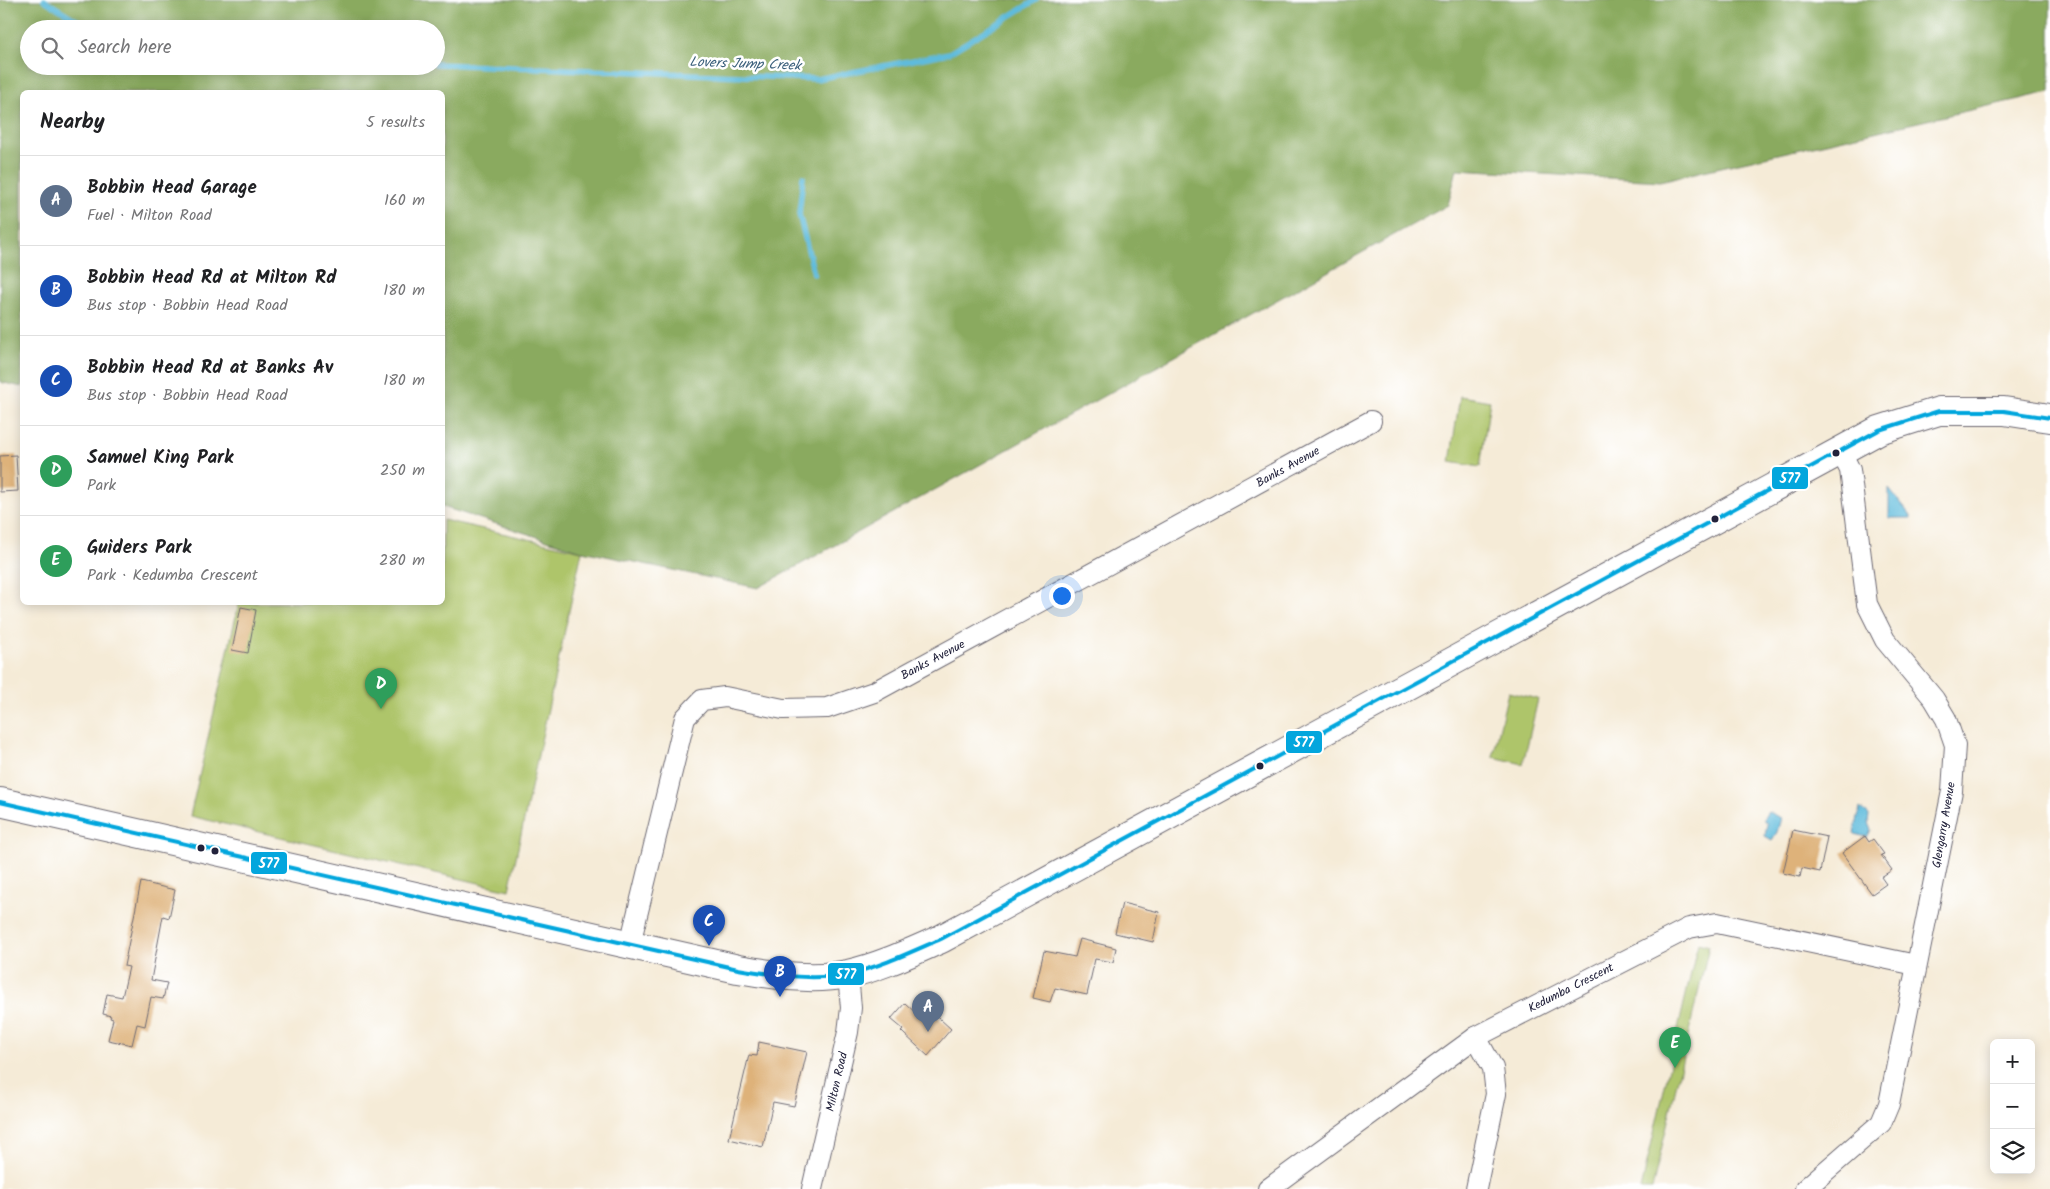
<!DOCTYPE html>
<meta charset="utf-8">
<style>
body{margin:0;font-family:Kalam,sans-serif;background:#f6f6f6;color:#202124}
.controls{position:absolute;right:15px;bottom:15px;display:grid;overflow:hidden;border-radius:8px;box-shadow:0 2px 12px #0003}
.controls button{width:45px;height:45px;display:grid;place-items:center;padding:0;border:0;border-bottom:1px solid #e0e0e0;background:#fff;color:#202124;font:25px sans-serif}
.you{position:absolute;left:1061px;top:595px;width:18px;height:18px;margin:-12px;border:4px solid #fff;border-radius:50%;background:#1a73e8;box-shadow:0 0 0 8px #1a73e833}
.badge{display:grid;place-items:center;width:32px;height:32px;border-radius:50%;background:#2563eb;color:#fff;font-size:16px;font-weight:700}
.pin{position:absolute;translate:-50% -41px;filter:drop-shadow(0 1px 2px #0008)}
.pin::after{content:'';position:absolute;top:26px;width:18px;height:15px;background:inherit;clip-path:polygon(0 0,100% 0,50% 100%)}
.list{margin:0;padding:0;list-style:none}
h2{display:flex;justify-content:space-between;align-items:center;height:65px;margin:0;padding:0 20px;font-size:21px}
h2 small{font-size:16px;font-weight:400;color:#757577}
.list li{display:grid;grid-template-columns:32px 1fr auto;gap:15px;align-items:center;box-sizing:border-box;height:90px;padding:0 20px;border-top:1px solid #e0e0e0}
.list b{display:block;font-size:19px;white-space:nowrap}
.list p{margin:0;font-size:16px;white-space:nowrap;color:#757577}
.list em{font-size:16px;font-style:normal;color:#757577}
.icon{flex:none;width:28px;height:28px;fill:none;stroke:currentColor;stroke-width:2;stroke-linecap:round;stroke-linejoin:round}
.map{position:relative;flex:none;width:2050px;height:1189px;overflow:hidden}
.search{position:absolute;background:#fff;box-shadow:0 2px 12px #0003;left:20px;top:20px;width:425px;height:55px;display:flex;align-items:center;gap:12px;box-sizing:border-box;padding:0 18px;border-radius:28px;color:#757577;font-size:19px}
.panel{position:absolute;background:#fff;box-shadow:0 2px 12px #0003;left:20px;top:90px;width:425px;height:515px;border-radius:8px}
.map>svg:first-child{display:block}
.green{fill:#aec56a;stroke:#687452}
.forest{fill:#8aaa5e;stroke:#56664c;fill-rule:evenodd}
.water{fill:#5ebbdc;stroke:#406e8c}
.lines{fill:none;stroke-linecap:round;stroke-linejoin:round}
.stream{stroke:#5ebbdc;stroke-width:5.5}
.building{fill:#deb27a}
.minor-casing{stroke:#6c6872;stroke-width:22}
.secondary-casing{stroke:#6c6872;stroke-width:30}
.minor{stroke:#fff;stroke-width:20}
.secondary{stroke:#fff;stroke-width:28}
.bus-1-casing{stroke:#fff;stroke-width:8}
.bus-1{stroke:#03a6dd;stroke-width:4}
.bus-dot{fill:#22223b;stroke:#fff;stroke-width:2}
.labels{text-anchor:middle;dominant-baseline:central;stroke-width:5;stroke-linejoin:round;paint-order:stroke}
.street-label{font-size:12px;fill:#22223b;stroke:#fff}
.water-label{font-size:14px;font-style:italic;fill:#3a5f7b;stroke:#fff}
.line-badge{stroke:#fff;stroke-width:2}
.badge-label{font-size:14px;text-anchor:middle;font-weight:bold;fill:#fff}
</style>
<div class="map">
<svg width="2050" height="1189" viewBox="0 0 2050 1189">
<rect width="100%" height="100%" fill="#fff"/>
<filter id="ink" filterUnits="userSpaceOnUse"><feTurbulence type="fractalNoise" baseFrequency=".02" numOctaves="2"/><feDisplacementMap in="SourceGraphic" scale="10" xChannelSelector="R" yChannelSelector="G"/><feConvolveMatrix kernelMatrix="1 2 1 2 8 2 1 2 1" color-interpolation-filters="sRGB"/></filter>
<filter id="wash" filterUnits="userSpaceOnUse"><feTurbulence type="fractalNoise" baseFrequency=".0096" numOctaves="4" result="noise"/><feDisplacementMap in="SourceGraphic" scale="20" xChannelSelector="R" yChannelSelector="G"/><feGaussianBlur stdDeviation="1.12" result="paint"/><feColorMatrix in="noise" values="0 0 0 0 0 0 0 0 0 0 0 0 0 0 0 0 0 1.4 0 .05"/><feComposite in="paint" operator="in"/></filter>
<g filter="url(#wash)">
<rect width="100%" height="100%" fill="#f5ebd7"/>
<g class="green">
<polygon points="1460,396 1490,401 1480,467 1450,462"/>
<polygon points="443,520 582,551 509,890 190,816 239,603 442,602"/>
<polygon points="1508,692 1538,699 1523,764 1493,757"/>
<polygon points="1698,943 1709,946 1652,1189 1641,1189"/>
</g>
<path class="forest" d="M0,0h2050v92l-390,89 -203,-12 -9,36 -690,383 -176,-37 -139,-44 -1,-415h-420v295l-22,-5zM29,29h407v37h-407z"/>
<g class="water">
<polygon points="1889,489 1911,516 1911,518 1889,518"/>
<polygon points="1860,808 1869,815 1868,823 1871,830 1867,837 1854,834"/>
<polygon points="1768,812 1781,818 1777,832 1772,840 1765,836 1767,824 1763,819"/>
</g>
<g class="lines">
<g class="stream">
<polyline points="44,0 85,25 114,29"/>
<polyline points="436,64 817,79 949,53 1036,0"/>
<polyline points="803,177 799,214 814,274"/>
</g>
</g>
<g id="blocks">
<g class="building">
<polygon points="16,455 18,491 0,492 0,456"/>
<polygon points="241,607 256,610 248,653 232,650"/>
<polygon points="1793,830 1827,837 1820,872 1802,868 1800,877 1783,873"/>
<polygon points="1865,836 1869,842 1873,839 1884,854 1881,855 1892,870 1881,877 1886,884 1872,894 1842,853"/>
<polygon points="141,882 175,890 169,918 163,916 151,980 167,983 163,999 151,997 145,1026 137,1024 132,1045 108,1040 113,1019 110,1018 111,1016 103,1014 107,994 122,997 129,967 124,966"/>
<polygon points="1122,903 1159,912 1153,942 1115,933"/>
<polygon points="1080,939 1116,948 1113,962 1095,959 1087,995 1055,988 1050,1002 1033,998 1044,951 1075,957"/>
<polygon points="905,1003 920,1017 928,1008 951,1029 928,1056 904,1034 901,1031 903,1029 891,1019"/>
<polygon points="759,1042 807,1052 794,1106 773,1102 763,1147 729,1139 749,1055 757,1056"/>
</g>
</g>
</g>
<g filter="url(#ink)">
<use href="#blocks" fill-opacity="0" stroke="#6c6872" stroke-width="1"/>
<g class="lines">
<defs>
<g id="minor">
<polyline points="630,944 685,718 702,700 725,697 783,709 827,708 874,692 1371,421"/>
<polyline points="1476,1037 1493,1068 1496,1094 1476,1189"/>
<polyline points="812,1189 848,1032 851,1008 848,974"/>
<polyline points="1268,1189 1476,1037 1689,928 1717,923 1916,965"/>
<polyline points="1805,1189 1881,1123 1889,1104 1952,791 1955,745 1946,719 1934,699 1885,640 1867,604 1850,470 1840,450"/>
</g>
<path id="secondary" d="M0,802l738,167c36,6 74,12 110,5 32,-7 63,-22 93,-35l938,-509 60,-19h65l46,7"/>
</defs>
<use href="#minor" class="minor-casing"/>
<use href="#secondary" class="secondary-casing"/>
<use href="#minor" class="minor"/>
<use href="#secondary" class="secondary"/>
<defs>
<path id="bus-1" d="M0,802l738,167c36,6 74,12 110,5 32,-7 63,-22 93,-35l938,-509 60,-19h65l46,7"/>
</defs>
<use href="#bus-1" class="bus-1-casing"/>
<use href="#bus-1" class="bus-1"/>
</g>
</g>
<g class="bus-dot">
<circle cx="1836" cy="453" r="4.5"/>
<circle cx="1715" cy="519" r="4.5"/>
<circle cx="1260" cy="766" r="4.5"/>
<circle cx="201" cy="848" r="4.5"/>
<circle cx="215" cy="851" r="4.5"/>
</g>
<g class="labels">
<g class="street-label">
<text transform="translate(1288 467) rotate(-29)">Banks Avenue</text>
<text transform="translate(933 660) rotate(-28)">Banks Avenue</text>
<text transform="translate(1944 825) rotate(-80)">Glengarry Avenue</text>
<text transform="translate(1571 988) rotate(-27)">Kedumba Crescent</text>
<text transform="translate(837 1082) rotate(-77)">Milton Road</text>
</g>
<g class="water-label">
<text transform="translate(745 64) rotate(2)">Lovers Jump Creek</text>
</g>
</g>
<g class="line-badge">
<rect x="1771" y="466" width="38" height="24" rx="5" fill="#03a6dd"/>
<rect x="1285" y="730" width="38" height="24" rx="5" fill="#03a6dd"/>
<rect x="250" y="851" width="38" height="24" rx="5" fill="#03a6dd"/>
<rect x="827" y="962" width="38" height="24" rx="5" fill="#03a6dd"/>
</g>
<g class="badge-label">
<text x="1790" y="483">577</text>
<text x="1304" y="747">577</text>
<text x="269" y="868">577</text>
<text x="846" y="979">577</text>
</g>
</svg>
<div class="controls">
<button>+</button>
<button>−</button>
<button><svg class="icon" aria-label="layers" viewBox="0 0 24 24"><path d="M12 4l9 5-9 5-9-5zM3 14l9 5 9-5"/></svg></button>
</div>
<div class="you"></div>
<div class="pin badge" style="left:928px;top:1032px;background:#5c6f8a">A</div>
<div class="pin badge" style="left:780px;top:997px;background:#1a4fb4">B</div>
<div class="pin badge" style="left:709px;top:946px;background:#1a4fb4">C</div>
<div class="pin badge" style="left:381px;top:709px;background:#2e9e5b">D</div>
<div class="pin badge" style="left:1675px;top:1068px;background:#2e9e5b">E</div>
<div class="search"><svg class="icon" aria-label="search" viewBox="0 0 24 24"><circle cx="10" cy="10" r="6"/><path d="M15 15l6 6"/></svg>Search here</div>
<section class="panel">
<h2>Nearby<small>5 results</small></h2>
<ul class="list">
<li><span class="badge" style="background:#5c6f8a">A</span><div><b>Bobbin Head Garage</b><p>Fuel · Milton Road</p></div><em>160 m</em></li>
<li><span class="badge" style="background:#1a4fb4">B</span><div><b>Bobbin Head Rd at Milton Rd</b><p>Bus stop · Bobbin Head Road</p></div><em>180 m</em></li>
<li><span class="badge" style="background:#1a4fb4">C</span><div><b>Bobbin Head Rd at Banks Av</b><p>Bus stop · Bobbin Head Road</p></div><em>180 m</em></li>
<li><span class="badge" style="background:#2e9e5b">D</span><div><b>Samuel King Park</b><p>Park</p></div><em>250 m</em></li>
<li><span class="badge" style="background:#2e9e5b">E</span><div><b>Guiders Park</b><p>Park · Kedumba Crescent</p></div><em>280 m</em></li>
</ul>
</section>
</div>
